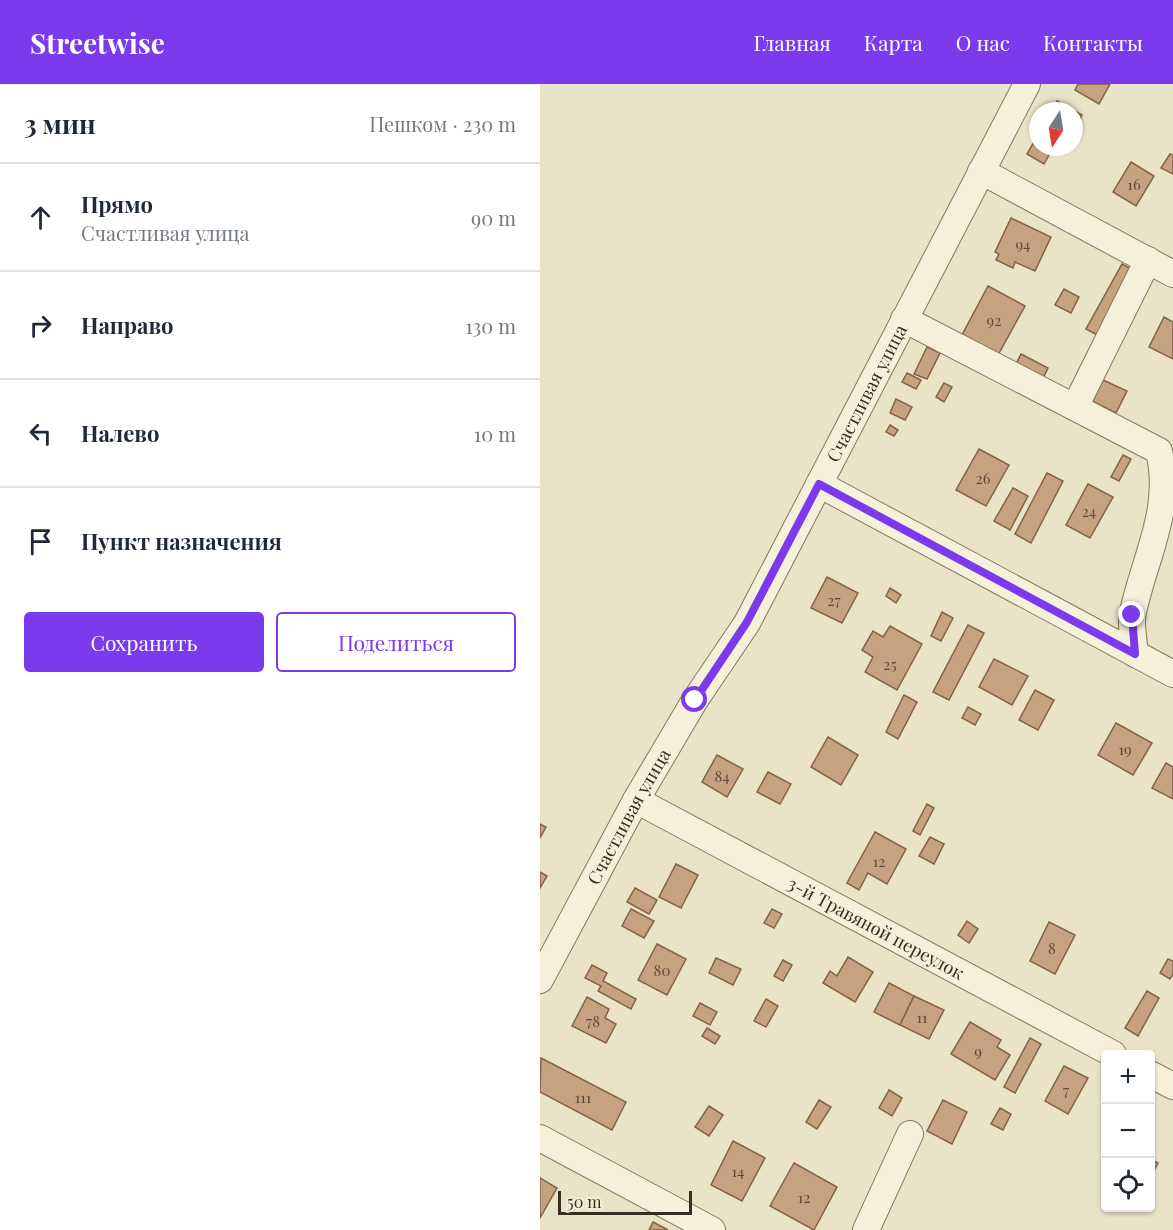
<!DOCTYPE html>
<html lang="ru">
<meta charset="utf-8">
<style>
body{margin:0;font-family:"Playfair Display",serif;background:#f6f6f7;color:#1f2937}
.controls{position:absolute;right:18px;bottom:18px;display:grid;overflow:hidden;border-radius:6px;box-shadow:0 2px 4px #0004}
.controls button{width:54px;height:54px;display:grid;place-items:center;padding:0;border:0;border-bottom:2px solid #e0e1e3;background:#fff;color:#1f2937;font:30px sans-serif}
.compass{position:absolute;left:489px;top:18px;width:54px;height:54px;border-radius:50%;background:#fff;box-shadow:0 2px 4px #0004;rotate:192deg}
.scale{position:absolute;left:18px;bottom:15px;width:134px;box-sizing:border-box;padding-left:6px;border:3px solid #372d20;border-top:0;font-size:16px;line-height:21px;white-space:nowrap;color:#372d20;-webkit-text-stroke:4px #f3edd6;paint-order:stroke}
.stop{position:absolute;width:18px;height:18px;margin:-14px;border:4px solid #7c3aed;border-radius:50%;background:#fff}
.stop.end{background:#7c3aed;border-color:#fff;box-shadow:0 2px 6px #0008}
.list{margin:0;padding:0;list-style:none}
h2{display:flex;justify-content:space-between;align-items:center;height:78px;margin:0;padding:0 24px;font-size:26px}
h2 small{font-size:20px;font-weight:400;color:#747a83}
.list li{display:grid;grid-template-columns:39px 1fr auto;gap:18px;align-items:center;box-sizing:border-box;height:108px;padding:0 24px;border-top:2px solid #e0e1e3}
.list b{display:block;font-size:22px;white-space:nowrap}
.list p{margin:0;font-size:20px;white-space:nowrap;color:#747a83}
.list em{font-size:20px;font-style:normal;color:#747a83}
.actions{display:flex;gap:12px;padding:18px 24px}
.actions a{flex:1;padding:14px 0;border:2px solid #7c3aed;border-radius:6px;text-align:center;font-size:21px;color:#7c3aed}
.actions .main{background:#7c3aed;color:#fff}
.icon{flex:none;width:33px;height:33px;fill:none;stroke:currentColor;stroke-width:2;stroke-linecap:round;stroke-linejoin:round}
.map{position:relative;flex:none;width:633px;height:1146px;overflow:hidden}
header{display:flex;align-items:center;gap:36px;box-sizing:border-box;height:84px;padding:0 30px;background:#7c3aed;color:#fff}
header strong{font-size:28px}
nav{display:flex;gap:33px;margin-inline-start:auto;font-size:21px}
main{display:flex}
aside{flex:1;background:#fff}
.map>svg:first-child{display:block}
.building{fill:#c6a380;stroke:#836346;stroke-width:1.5}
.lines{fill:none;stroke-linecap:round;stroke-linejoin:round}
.minor-casing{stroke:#86765e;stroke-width:28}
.minor{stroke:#f6f0da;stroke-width:26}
.route{stroke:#7c3aed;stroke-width:8}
.labels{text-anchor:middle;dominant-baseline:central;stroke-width:4.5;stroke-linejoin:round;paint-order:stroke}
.number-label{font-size:15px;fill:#5b4a38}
.street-label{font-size:18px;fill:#372d20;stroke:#f3edd6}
</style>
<header>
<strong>Streetwise</strong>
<nav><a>Главная</a><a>Карта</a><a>О нас</a><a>Контакты</a></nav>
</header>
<main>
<aside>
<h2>3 мин<small>Пешком · 230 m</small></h2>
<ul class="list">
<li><svg class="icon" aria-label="ahead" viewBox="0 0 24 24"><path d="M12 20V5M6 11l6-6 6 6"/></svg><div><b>Прямо</b><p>Счастливая улица</p></div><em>90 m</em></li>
<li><svg class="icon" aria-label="right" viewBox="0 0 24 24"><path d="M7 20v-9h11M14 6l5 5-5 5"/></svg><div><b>Направо</b></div><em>130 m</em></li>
<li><svg class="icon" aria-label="left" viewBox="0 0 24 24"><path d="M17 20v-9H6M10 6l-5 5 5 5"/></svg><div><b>Налево</b></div><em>10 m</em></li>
<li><svg class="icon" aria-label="arrive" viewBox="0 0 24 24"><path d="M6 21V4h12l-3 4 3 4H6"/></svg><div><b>Пункт назначения</b></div></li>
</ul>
<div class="actions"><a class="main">Сохранить</a><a>Поделиться</a></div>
</aside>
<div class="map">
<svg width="633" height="1146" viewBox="0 0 633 1146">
<rect width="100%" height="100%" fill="#ebe3c7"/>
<g class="building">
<polygon points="538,0 570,0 559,20 535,6"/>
<polygon points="517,17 542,31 534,46 534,27 512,27"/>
<polygon points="498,51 498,63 525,63 522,68 513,64 504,80 487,70"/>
<polygon points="630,70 633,71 633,90 621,84"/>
<polygon points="591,78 614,92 596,122 573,108"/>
<polygon points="471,134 511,153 495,187 475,178 473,184 456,176 459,170 455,168"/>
<polygon points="582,180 595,187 559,252 546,245"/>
<polygon points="448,202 485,222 458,271 422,251"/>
<polygon points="524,205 539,213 531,229 515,221"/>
<polygon points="624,233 633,238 633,275 609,263"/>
<polygon points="387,263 400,269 387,295 374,290"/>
<polygon points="481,270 508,284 502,296 475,282"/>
<polygon points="367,289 381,296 376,305 362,298"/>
<polygon points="563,296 587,307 576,329 552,317"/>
<polygon points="404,299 412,303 404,318 396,313"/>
<polygon points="356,315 372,323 365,336 350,329"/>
<polygon points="350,341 358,346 354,352 346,348"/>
<polygon points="439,365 469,381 446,422 416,406"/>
<polygon points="583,371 591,375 579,397 571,393"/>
<polygon points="507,389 523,397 491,459 475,450"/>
<polygon points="548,400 573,413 550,454 526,441"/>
<polygon points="473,404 488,412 470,446 454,437"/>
<polygon points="287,493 318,509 302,539 271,524"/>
<polygon points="350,504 361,511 356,519 346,512"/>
<polygon points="402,528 413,534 401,557 391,552"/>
<polygon points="428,541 444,549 409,616 393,608"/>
<polygon points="350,542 382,560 357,606 325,588 333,573 322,566 333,547 343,553"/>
<polygon points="454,575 488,592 472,621 439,603"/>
<polygon points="495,606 514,616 498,646 479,636"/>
<polygon points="364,611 377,618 358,655 346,648"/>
<polygon points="428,623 441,630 435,641 422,634"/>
<polygon points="576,639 612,659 593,691 558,671"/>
<polygon points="288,653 318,671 301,701 271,683"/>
<polygon points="177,671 203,685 187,713 162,698"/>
<polygon points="626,679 633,683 633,715 612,704"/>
<polygon points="228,688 251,700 240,720 217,708"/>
<polygon points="387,720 394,724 380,751 373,747"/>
<polygon points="0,740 6,743 0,754"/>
<polygon points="335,748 366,765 347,800 328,789 319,806 307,799"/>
<polygon points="390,753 404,760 394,780 379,772"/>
<polygon points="136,780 158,791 141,824 119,813"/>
<polygon points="0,788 7,792 0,804"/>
<polygon points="95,804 117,816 109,830 87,818"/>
<polygon points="91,825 114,837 104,854 82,842"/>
<polygon points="232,825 242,830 234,844 224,839"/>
<polygon points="427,837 438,845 429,859 418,851"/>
<polygon points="509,838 535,851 515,890 490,877"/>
<polygon points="117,860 146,875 127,911 98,896"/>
<polygon points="308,873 333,888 315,918 283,899 290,887 297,892"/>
<polygon points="176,874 201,885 193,901 169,889"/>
<polygon points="628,875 633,877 633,890 630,895 620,889"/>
<polygon points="243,876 252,881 243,897 234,892"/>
<polygon points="52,881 67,889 63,897 96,915 91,925 58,907 61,902 45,894"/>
<polygon points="349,899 374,912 360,941 334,928"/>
<polygon points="607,907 619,914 598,952 585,944"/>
<polygon points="374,912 404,926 389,955 360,941"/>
<polygon points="47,913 69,925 65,934 76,940 66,959 32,942"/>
<polygon points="226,915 238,922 226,943 214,937"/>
<polygon points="160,919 177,928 170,941 153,932"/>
<polygon points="430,938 461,956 457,963 470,971 455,996 411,970"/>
<polygon points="167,944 180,952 175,960 162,952"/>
<polygon points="490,954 501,960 475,1009 464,1003"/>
<polygon points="1,974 86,1018 72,1046 0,1008"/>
<polygon points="524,982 548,994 528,1030 505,1017"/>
<polygon points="349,1006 362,1014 352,1032 339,1024"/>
<polygon points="279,1016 291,1023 277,1045 266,1038"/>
<polygon points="403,1016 427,1028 412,1060 387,1047"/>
<polygon points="169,1022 183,1031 169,1052 155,1043"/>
<polygon points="460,1024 471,1030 463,1046 451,1040"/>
<polygon points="193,1057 225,1074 202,1117 171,1101"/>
<polygon points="612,1076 618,1079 610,1094 610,1080"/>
<polygon points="254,1079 297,1103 274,1146 230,1122"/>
<polygon points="0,1094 17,1104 0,1134"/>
<polygon points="113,1138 128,1146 109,1146"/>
</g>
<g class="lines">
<defs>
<g id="minor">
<polyline points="441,87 633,190"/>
<path d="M364,235l255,132c14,59 -14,105 -26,161 -3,13 1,29 2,42"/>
<polyline points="535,323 608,176"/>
<polyline points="279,400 633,590"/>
<path id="s1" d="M96,716l477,254"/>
<path id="s2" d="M0,896l96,-180 59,-100 52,-77 280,-539"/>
<polyline points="610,990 633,1002"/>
<polyline points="0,1054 172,1146"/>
<polyline points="326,1146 370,1050"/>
</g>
</defs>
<use href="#minor" class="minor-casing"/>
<use href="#minor" class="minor"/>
</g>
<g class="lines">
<polyline class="route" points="155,616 207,538 279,400 595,570 592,531"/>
</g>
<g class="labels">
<g class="number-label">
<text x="594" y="100">16</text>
<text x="483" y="160">94</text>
<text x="454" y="236">92</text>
<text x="443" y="394">26</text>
<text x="549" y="427">24</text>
<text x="294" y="516">27</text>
<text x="350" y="580">25</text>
<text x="585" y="665">19</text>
<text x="182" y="692">84</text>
<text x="339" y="777">12</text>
<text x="512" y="864">8</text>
<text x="122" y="886">80</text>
<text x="382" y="933">11</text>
<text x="53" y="937">78</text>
<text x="438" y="967">9</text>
<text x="526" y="1006">7</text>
<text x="43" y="1013">111</text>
<text x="198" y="1087">14</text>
<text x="264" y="1113">12</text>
</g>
<g class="street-label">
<text stroke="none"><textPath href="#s2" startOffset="672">Счастливая улица</textPath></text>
<text stroke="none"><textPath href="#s2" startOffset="186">Счастливая улица</textPath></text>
<text stroke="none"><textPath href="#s1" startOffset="272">3-й Травяной переулок</textPath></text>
</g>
</g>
</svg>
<div class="controls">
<button>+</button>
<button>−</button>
<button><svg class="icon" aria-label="locate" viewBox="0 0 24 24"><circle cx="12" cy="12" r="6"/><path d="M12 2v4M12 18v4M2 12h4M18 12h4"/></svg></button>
</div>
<svg class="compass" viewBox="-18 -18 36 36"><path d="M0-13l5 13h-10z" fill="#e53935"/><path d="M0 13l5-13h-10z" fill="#747a83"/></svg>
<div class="scale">50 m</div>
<div class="stop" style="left:155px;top:616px"></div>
<div class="stop end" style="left:592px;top:531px"></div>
</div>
</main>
